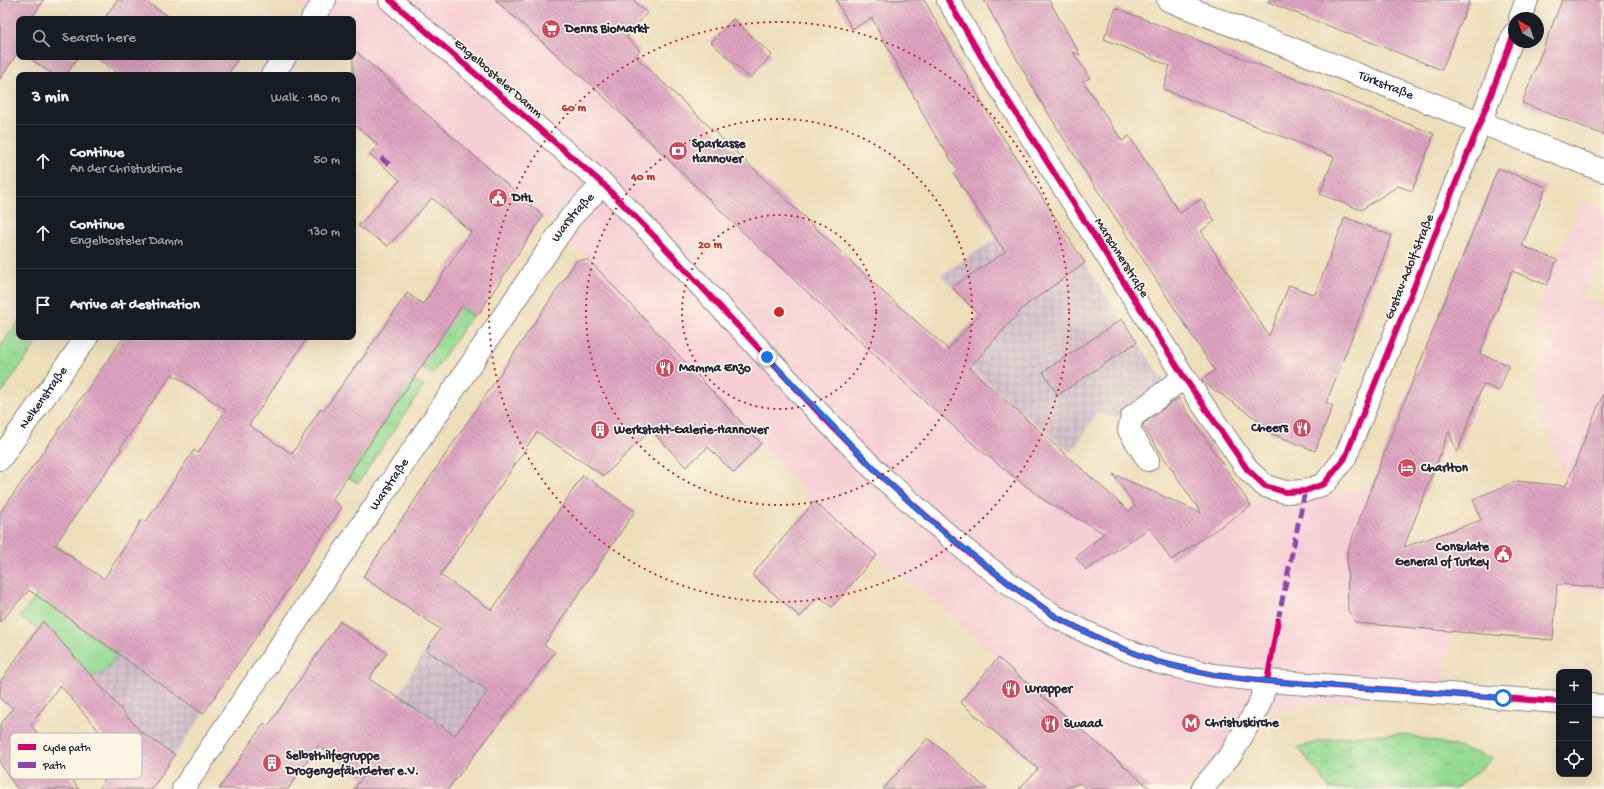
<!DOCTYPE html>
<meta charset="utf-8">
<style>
body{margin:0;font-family:"Gochi Hand",sans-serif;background:#20242c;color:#f1f3f6}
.controls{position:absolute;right:12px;bottom:12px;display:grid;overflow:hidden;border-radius:8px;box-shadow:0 4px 16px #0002}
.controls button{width:36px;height:36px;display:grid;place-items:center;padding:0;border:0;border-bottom:1px solid #363941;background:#171b24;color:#f1f3f6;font:20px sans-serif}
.compass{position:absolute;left:1508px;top:12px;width:36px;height:36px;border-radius:50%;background:#171b24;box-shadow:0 4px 16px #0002;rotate:320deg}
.stop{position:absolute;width:12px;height:12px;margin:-9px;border:3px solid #1a73e8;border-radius:50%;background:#fff}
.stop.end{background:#1a73e8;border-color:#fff;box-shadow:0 1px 4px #0008}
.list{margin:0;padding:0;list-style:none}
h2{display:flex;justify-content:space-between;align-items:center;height:52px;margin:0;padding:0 16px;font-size:17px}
h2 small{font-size:13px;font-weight:400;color:#9ea1a6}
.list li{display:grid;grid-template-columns:26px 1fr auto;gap:12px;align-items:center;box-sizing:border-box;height:72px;padding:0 16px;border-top:1px solid #363941}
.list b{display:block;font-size:15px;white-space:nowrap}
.list p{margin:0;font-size:13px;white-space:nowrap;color:#9ea1a6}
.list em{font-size:13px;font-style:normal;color:#9ea1a6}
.icon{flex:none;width:22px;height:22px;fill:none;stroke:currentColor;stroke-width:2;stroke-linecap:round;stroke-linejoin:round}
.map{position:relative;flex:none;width:1604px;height:789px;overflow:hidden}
.search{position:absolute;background:#171b24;box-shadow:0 4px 16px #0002;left:16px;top:16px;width:340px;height:44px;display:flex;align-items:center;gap:10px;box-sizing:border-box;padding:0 14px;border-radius:8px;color:#9ea1a6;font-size:15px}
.panel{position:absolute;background:#171b24;box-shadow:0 4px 16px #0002;left:16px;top:72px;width:340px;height:268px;border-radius:8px}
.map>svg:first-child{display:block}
.built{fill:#f6cfd6}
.industrial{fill:url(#industrial-grid)}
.grass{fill:url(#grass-tufts);stroke:#5c7e67}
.garden{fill:#95da93;stroke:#5c7e67}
.building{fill:url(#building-back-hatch);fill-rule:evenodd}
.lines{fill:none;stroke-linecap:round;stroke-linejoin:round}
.minor-casing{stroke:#88807b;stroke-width:24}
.minor{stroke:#fff;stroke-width:22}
.quiet{stroke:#8e44ad;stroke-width:5;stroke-dasharray:10 5;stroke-linecap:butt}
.cycleway-casing{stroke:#fcf5e5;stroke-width:8}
.cycleway{stroke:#d6006c;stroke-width:6}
.route{stroke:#1a73e8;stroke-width:5}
.ring{fill:none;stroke:#d62828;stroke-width:2;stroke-dasharray:2 4}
.labels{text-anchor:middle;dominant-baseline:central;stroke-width:3.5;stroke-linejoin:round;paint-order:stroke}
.poi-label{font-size:13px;font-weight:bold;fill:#22223b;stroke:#fcf5e5;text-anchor:start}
.street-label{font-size:13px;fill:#22223b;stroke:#fcf5e5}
.key{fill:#fcf5e5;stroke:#bbb6b2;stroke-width:1}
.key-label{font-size:11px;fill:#22223b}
.centre{fill:#d62828;stroke:#fcf5e5;stroke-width:2}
.ring-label{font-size:12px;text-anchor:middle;font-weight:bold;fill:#d62828;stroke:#fcf5e5;stroke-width:3.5;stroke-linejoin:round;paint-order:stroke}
</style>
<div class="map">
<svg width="1604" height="789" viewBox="0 0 1604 789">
<defs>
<pattern id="industrial-grid" width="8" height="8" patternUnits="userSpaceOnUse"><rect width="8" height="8" fill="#d1bdc9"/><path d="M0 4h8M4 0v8" fill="none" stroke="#b3a2ae"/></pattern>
<pattern id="grass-tufts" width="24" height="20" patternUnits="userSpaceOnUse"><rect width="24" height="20" fill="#95da93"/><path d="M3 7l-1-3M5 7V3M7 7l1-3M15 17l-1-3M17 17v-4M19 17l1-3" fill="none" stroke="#80bb80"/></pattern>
<pattern id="building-back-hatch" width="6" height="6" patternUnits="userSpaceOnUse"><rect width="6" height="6" fill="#dea4c1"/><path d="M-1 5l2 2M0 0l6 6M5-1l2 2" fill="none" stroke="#b4859e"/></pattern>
</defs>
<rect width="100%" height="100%" fill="#fcf5e5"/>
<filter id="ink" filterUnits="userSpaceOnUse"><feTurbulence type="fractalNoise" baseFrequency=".025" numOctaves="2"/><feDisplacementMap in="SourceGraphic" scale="8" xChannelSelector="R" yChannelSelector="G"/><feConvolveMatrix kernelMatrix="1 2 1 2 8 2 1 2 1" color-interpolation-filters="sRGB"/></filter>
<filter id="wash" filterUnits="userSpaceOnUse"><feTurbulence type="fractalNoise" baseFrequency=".012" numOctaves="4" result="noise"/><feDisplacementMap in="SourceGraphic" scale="16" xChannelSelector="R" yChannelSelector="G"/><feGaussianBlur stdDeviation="0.9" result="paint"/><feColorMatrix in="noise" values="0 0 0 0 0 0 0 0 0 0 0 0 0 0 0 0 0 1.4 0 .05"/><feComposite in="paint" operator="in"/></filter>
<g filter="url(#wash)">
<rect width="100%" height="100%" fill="#eddebb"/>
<g class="built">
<polygon points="291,0 495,0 593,87 750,239 916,393 980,450 1045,501 1125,544 1150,528 1171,560 1264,498 1370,490 1347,552 1348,610 1356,623 1450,630 1443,694 1278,707 1179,789 1151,789 925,593 876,555 816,504 589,260 543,216 353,49 353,19 316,19"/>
<polygon points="1581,201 1604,210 1604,242 1582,298 1604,308 1604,594 1557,590 1566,482 1532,388 1554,333 1532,324"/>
</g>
<g class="industrial">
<polygon points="1046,206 1166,384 1115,418 1096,413 1072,453 1013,405 948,347 979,315 941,275"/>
<polygon points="426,650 512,707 449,789 381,789 337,759 351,736 397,697"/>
<polygon points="118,654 203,714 175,755 141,732 93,678 99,672 103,675"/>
</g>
<g class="grass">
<polygon points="461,305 473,314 432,374 421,367"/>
<polygon points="19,321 19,337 41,337 0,395 0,347"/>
<polygon points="413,379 424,386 358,483 347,477"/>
<path d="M1400,734c32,6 63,13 93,25l-38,30h-125l-32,-42 33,-8 31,-4z"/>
</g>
<polygon class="garden" points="56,544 81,563 68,581 90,597 73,623 118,654 102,675 99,672 93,678 38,629 20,617 37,595 50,545"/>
<g id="blocks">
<g class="building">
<polygon points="0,0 44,0 31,19 19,19 19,51 0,79"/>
<polygon points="117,0 143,0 173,19 104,19"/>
<polygon points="495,0 633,0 647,13 626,37 640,50 635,56 883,292 948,349 979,315 952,287 1005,252 954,174 958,171 929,125 872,18 852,29 836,0 924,0 993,122 1085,263 1025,306 969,368 1129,511 1135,506 1113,474 1201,513 1143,426 1143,424 1178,398 1251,506 1171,560 1150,528 1086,570 1076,557 1104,533 1045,501 980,450 916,393 750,239 600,93"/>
<polygon points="984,0 1049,0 1080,55 1073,52 1090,78 1083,81 1122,141 1129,136 1180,213 1201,199 1215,221 1201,231 1269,336 1289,285 1315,295 1345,217 1392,236 1326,403 1333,406 1315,451 1270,433 1271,429 1203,382 1201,380 1215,371 1133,244 1082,167 1041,102"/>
<polygon points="1268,0 1470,0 1442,70 1268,2"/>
<polygon points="1562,0 1604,0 1604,135 1522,103"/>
<polygon points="1116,8 1434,134 1412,191 1398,186 1361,210 1320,194 1334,157 1163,89 1170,66 1104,39"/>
<polygon points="733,19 772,55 750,78 711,42"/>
<path d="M353,49l190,167 -66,100 -15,-10 -130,194 10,7 -70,107 -69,100 -174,-124 -29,32v-109l124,-176h184l-59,88 43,29 29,-46 3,2 35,-49 1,1 47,-69 16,11 48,-72 -39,-34 -44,48 -30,-20 42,-46 -31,-26 9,-9 -25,-22zM172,374l54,36 -28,43 -4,-3 -48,72 -4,-3 -38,60 -49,-34 67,-96 -2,-1z"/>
<polygon points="28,57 78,57 66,75 54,75"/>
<polygon points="95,57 234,57 238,59 227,75 121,75"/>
<polygon points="1498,168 1546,187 1522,246 1557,260 1547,285 1512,271 1480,354 1509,365 1499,391 1483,384 1457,453 1449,431 1404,547 1481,520 1473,499 1517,481 1566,486 1603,394 1604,394 1604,588 1557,584 1553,640 1356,623 1348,610 1347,552 1386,448"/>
<polygon points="577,260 589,260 761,443 734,473 708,447 686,467 651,430 604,476 537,432 440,575 492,610 583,475 635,511 544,645 555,652 448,789 354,789 363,777 318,746 288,789 219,789 264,723 268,726 340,621 387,653 369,679 455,735 488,691 426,650 440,629 363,577"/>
<polygon points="1122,319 1137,342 1058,395 1043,372"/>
<polygon points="814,502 877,555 832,607 819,596 800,617 752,575"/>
<polygon points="43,621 141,732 175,755 152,789 99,789 120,756 60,685 31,725 79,789 17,789 0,763 0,725 13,708 0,699 0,682"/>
<polygon points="998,658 1050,703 1151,789 1087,789 1080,783 1063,789 1019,789 1038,769 960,702"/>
<polygon points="928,738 987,789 883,789"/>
</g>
</g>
</g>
<g filter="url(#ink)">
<use href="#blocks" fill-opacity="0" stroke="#88807b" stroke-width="1"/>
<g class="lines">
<defs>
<g id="minor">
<polyline points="390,0 603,184 656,238 818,412 883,478 964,549 1014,587 1056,617 1106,642 1157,662 1213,675 1267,681 1559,702"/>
<polyline points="948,0 995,80 1184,377 1247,469 1265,486 1285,492 1305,491 1324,484 1345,458 1480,123 1514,34"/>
<path id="s1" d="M1168,0l436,171"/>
<polyline points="1520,18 1527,0"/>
<polyline points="312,19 325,0"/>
<polyline points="272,75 285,57"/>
<path id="s2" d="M0,459l87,-122"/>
<polyline points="1148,460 1129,430 1132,417 1184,377"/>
<polyline points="1589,705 1604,706"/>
<path id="s3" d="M183,789l387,-571 33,-34"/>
<polyline points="1202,789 1232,753 1259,705 1267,681"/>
</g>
</defs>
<use href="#minor" class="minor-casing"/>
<use href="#minor" class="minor"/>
<g class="quiet">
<polyline points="381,158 391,166"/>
<polyline points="1278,620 1305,491"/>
</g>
<defs>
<g id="cycleway">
<polyline points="390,0 603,184 656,238 818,412 883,478 964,549 1014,587 1056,617 1106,642 1157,662 1213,675 1267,681 1559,702"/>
<polyline points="948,0 995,80 1184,377 1247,469 1265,486 1285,492 1305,491 1324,484 1345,458 1480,123 1514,34"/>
<polyline points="1267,681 1278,620"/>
</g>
</defs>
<use href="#cycleway" class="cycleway-casing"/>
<use href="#cycleway" class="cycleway"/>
</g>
</g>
<g class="lines" filter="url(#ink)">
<polyline class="route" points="767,357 883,478 947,535 1014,587 1056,617 1106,642 1157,662 1213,675 1267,681 1503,698"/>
</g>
<g class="ring">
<circle cx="779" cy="312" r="97"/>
<circle cx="779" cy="312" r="193"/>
<circle cx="779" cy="312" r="290"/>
</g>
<defs>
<symbol id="supermarket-disc" viewBox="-11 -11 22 22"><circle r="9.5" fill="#d1495b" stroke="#fcf5e5"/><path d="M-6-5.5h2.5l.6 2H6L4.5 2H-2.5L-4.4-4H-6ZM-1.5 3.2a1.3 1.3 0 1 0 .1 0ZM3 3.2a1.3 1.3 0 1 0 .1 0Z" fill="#fff"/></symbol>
<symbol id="bank-disc" viewBox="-11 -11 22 22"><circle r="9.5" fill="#d1495b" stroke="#fcf5e5"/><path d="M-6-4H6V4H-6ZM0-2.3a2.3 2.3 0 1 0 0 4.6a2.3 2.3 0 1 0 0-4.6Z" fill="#fff"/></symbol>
<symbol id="civic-disc" viewBox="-11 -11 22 22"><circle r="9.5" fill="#d1495b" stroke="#fcf5e5"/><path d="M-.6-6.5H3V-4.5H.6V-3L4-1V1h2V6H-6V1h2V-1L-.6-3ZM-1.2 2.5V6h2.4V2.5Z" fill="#fff"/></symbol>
<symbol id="restaurant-disc" viewBox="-11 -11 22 22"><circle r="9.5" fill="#d1495b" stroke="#fcf5e5"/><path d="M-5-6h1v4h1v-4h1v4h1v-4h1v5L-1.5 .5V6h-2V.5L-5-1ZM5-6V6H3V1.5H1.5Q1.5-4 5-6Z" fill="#fff"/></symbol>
<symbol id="building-disc" viewBox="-11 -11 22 22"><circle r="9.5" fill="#d1495b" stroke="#fcf5e5"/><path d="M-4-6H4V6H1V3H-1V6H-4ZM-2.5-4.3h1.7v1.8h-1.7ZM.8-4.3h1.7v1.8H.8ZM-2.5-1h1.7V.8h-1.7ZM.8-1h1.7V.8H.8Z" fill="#fff"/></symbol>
<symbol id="hotel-disc" viewBox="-11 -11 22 22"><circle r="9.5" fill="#d1495b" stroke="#fcf5e5"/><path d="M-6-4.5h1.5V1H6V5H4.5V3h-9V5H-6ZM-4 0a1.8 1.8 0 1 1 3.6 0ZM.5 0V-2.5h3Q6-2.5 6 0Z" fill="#fff"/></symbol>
<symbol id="metro-disc" viewBox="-11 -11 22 22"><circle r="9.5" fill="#d1495b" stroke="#fcf5e5"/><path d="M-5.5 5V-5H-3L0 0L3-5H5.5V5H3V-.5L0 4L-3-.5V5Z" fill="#fff"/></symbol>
</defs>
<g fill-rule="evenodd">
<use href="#supermarket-disc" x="540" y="18" width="22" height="22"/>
<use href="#bank-disc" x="667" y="140" width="22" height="22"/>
<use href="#civic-disc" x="487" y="187" width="22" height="22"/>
<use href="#restaurant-disc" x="654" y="357" width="22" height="22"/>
<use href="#restaurant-disc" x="1291" y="417" width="22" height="22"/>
<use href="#building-disc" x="589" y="419" width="22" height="22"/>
<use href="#hotel-disc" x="1396" y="457" width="22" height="22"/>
<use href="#civic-disc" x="1492" y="543" width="22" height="22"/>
<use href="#restaurant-disc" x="1000" y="678" width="22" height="22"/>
<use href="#metro-disc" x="1180" y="712" width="22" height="22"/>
<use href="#restaurant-disc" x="1039" y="713" width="22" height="22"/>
<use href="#building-disc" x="261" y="752" width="22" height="22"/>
</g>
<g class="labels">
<g class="poi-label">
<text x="565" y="29">Denns BioMarkt</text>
<text x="692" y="144">Sparkasse<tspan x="692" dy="15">Hannover</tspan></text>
<text x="512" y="198">DHL</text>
<text x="679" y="368">Mamma Enzo</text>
<text x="1288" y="428" text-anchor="end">Cheers</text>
<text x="614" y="430">Werkstatt-Galerie-Hannover</text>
<text x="1421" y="468">Charlton</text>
<text x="1489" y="547" text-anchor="end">Consulate<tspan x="1489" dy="15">General of Turkey</tspan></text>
<text x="1025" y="689">Wrapper</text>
<text x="1205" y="723">Christuskirche</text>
<text x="1064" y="724">Swaad</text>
<text x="286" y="756">Selbsthilfegruppe<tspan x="286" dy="15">Drogengefährdeter e.V.</tspan></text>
</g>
<g class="street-label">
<text transform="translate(498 79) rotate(41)">Engelbosteler Damm</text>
<text stroke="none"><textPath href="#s1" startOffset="234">Türkstraße</textPath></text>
<text stroke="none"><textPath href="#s3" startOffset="692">Warstraße</textPath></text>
<text transform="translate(1121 258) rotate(58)">Marschnerstraße</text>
<text transform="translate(1410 267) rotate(-68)">Gustav-Adolf-Straße</text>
<text stroke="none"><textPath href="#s2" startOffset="75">Nelkenstraße</textPath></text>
<text stroke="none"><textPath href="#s3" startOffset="368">Warstraße</textPath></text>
</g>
</g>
<rect x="10" y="733" width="132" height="46" rx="6" class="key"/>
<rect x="18" y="744" width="18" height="6" fill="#d6006c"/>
<rect x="18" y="762" width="18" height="6" fill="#8e44ad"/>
<g class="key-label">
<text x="43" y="751">Cycle path</text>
<text x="43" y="769">Path</text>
</g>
<circle cx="779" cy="312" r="6" class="centre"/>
<g class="ring-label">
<text x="574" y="111">60 m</text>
<text x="643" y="180">40 m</text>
<text x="710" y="248">20 m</text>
</g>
</svg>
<div class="controls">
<button>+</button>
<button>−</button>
<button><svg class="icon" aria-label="locate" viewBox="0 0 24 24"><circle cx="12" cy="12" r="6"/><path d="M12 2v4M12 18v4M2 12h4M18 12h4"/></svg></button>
</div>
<svg class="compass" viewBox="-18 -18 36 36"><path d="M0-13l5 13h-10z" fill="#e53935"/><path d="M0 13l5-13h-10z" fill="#9ea1a6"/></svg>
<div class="stop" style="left:1503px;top:698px"></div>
<div class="stop end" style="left:767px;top:357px"></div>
<div class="search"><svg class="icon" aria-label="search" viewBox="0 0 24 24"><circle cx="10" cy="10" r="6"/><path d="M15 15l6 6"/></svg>Search here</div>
<section class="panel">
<h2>3 min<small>Walk · 180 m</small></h2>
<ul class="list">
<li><svg class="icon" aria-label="ahead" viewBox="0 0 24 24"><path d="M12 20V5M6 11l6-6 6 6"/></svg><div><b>Continue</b><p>An der Christuskirche</p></div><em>50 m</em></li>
<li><svg class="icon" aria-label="ahead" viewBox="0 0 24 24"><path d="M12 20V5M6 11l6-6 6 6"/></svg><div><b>Continue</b><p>Engelbosteler Damm</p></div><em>130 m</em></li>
<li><svg class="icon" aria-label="arrive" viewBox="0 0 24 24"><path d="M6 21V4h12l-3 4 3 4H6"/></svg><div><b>Arrive at destination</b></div></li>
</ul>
</section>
</div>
